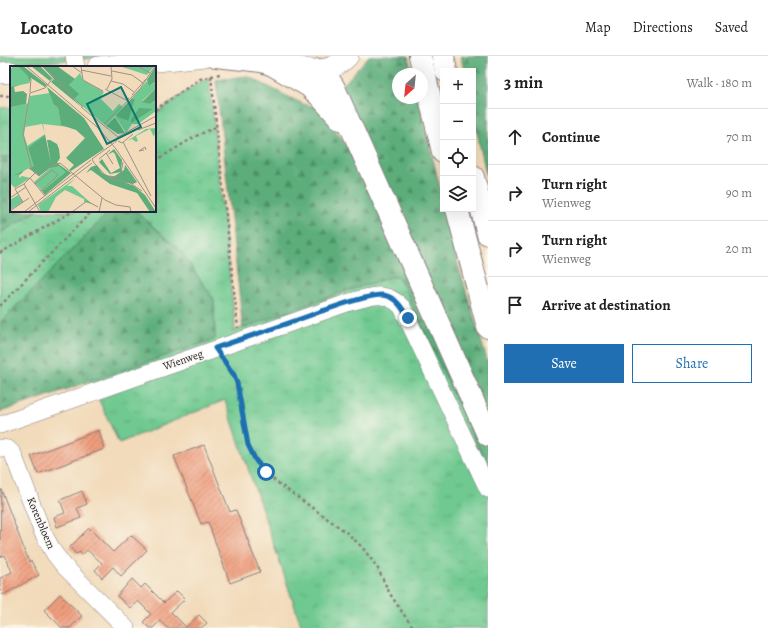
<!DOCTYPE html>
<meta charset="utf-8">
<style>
body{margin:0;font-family:Alegreya,serif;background:#f6f6f6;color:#202124}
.controls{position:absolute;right:12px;top:12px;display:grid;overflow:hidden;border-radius:0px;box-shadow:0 4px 16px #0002}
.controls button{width:36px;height:36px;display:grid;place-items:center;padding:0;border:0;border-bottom:1px solid #e0e0e0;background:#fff;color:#202124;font:20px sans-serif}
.compass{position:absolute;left:392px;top:12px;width:36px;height:36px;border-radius:50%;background:#fff;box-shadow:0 4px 16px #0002;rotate:207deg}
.stop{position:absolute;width:12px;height:12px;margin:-9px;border:3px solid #1f6fb2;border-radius:50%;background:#fff}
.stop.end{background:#1f6fb2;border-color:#fff;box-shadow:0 1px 4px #0008}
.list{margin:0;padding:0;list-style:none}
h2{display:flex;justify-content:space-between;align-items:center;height:52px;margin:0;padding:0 16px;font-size:17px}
h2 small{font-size:13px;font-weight:400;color:#757577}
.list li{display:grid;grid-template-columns:26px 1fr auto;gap:12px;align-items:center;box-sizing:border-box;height:56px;padding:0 16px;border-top:1px solid #e0e0e0}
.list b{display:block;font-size:15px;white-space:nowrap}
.list p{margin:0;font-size:13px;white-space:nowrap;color:#757577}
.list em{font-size:13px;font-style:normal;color:#757577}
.actions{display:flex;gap:8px;padding:12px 16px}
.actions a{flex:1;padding:9px 0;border:1px solid #1f6fb2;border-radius:0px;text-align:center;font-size:14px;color:#1f6fb2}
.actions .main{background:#1f6fb2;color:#fff}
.icon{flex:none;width:22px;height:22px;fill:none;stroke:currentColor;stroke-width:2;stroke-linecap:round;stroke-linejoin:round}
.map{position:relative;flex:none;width:488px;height:572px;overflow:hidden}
header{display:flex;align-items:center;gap:24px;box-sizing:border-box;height:56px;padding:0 20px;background:#fff;border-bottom:1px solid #e0e0e0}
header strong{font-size:19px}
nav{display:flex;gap:22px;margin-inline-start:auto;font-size:14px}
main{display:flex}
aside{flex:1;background:#fff}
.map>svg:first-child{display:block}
.grass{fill:url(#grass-tufts);stroke:#497666}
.forest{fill:url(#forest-firs);stroke:#3f685a}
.building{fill:url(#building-hatch)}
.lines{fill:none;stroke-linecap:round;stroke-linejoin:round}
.minor-casing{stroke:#8a7e7b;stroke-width:18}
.major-casing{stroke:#8a7e7b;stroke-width:22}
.highway-casing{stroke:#8a7e7b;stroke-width:24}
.path{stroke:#8a7e7b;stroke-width:2.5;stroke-dasharray:3 3;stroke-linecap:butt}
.minor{stroke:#fff;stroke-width:17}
.major{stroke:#fff;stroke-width:21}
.highway{stroke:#fff;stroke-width:22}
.route{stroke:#1f6fb2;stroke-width:5}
.labels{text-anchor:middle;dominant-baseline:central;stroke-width:3;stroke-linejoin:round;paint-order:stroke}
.street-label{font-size:11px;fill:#22223b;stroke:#fbf7ec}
.inset-road{fill:none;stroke:#9f9188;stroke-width:1}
.view{fill:#0f766e;fill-opacity:0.15;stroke:#0f766e;stroke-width:2}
.inset-edge{fill:none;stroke:#22223b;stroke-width:2}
</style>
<header>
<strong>Locato</strong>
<nav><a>Map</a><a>Directions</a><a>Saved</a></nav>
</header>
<main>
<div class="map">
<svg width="488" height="572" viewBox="0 0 488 572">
<defs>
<pattern id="grass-tufts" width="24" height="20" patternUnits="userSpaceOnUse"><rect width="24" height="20" fill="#70c990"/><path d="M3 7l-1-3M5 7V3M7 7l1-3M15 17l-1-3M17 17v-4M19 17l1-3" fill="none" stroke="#61ac7d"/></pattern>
<pattern id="forest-firs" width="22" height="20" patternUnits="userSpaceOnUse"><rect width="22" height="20" fill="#5cad7a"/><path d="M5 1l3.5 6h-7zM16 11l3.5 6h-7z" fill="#4c8c65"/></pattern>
<pattern id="building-hatch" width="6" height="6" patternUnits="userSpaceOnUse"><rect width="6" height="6" fill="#ef9e7e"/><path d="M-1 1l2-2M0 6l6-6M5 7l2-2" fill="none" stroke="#c18068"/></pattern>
</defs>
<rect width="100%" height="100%" fill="#fbf7ec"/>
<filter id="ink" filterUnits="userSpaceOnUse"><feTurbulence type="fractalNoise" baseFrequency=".025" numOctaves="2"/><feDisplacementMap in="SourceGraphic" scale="8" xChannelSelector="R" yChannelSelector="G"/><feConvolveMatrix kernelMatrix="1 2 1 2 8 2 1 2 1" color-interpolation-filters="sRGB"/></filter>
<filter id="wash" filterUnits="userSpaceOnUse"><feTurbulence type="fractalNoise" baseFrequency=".012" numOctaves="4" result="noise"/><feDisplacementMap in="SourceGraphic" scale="16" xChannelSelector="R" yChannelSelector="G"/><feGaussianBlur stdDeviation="0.9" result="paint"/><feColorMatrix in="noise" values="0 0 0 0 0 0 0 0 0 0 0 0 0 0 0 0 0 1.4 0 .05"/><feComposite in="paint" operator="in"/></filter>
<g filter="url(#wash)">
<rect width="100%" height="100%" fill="#f2dbbb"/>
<g class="grass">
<polygon points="9,0 125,0 0,9 0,1"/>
<polygon points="209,23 235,269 234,275 343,236 391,221 397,221 401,224 488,412 488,572 302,572 225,344 119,387 90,325 215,283 214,244 179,193 135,155 155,155 155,58 200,26"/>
<polygon points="11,51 11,100 0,102 0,52"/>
<polygon points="37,155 110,155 0,267 0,177"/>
</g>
<g class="forest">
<polygon points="369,0 408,0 412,18 398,18 398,42 418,42 443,144 443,153 445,153 456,202 488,307 488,363 338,32 345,27"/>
<polygon points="461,0 488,0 488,127 473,58 473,15 464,15"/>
<polygon points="247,20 303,48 320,52 358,106 488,392 488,412 401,225 397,221 391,221 343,236 243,272 216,24"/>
<polygon points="11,100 11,155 37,155 0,177 0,102"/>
<polygon points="110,155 135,155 179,193 214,244 215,283 0,356 0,267"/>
</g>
<g id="blocks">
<g class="building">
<polygon points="99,374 104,393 38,418 31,400"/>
<polygon points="204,389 230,456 236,454 260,516 230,527 208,466 201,468 174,400"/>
<polygon points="1,433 29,506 31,505 39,519 3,539 0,534 0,522 12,516 5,499 0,501"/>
<polygon points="82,435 87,448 77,452 81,462 57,471 54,461 65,457 60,444"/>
<polygon points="89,472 113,496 131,479 147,494 121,520 113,511 102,522 95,514 102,507 87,494 82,499 80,496 76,498 70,491"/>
<polygon points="132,523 141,532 145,528 164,547 177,535 185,543 171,556 186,571 199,559 207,567 201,572 167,572 160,565 153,572 149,572 143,566 151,558 138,545 130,552 117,540"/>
<polygon points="60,538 82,560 70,572 62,572 44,554"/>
</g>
</g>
</g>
<g filter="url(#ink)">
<use href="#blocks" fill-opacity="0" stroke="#8a7e7b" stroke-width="1"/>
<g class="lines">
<defs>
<g id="minor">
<polyline points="74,0 76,11"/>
<path d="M0,369l350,-123c21,-5 35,-13 52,5l86,182"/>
<polyline points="0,392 8,393 13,398 42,475 54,497 64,510 126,572"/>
</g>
<g id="major">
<path d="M280,0c20,18 49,20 68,0"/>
<polyline points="98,11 205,0"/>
<polyline points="0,17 11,16"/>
</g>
<g id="highway">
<polyline points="216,0 262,5 273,9 309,30 319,39 341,63"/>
<polyline points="420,0 443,96"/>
<polyline points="443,0 446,15"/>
<polyline points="319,14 327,21 334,32 488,379"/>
<polyline points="473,121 488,178"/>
<polyline points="457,153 488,271"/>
</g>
</defs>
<use href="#minor" class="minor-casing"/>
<use href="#major" class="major-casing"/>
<use href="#highway" class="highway-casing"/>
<g class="path">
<polyline points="211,20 238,272"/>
<polyline points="0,40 11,40"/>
<polyline points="155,54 200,23 220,18"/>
<polyline points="155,105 196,80 216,71"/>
<polyline points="0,197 73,155"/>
<polyline points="0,250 92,155"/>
<polyline points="224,304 234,319 237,327 248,389 256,405 275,425 346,476 362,491 377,511 390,538 413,572"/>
</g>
<use href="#minor" class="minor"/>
<use href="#major" class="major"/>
<use href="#highway" class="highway"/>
</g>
</g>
<g class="lines" filter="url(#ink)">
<path class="route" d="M266,416l-10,-11 -8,-16 -11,-62 -3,-8 -19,-27c36,-12 72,-24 107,-37 16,-5 44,-16 60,-16 13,1 20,12 26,23"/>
</g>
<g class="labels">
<g class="street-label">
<text transform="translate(183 304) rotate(-19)">Wienweg</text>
<text transform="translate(41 467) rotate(67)">Korenbloem</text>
</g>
</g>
<g transform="translate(10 10)">
<rect width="146" height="146" fill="#f2dbbb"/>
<path d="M109,0h35l-7,9zM70,7l3,7 21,12 -4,6 13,13 6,-7 4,3 -7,8 11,6 8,-22 -3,-1 15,-17 4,4 5,-4v7l-14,13 8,3 6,-4v11l-18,13h-6l-6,9 -11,-17 -9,10 -32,-27 -5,-14zM40,27l3,11 5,4 3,16 8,3 -26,-3 8,40 -6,-29 -13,11 -4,2 -1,-2 18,-12 -3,-10 -17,3 5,-31zM146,62l-2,9 -4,-8 -14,7 2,5 -2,1 -4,-3 -5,2 19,-12zM10,107l-1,5 3,-2 8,2 -15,10 -5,-5v-7zM66,112l-9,8h5l20,18 -8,-2v-3l-19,-9 -9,7 -8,15h-7l-3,-7z" fill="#70c990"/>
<path d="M4,0h9l24,19 -2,2 -14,-9 -1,3 -16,6 1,5 8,-1 4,3 -4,41 5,13 17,-13 6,28 -4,-23h3l7,4 2,5 1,9 -3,5 14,10 -26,22 -3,-4 23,-19 -9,-4h-6l-11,8 -12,-9 -6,7 -11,2v-106zM21,0h9l12,12 -2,3zM32,0h15l18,13 -6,6 10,9 -5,5 10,10 -33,-27 3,-3zM145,1l1,14 -7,5 -2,-6zM37,21l37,31 20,31 -33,22 -2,-1 5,-5 -8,-7 19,-20 -9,-8 -15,-5 -3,-17 -5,-4zM146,22v12l-6,4 -8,-2zM122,32l3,1 -7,22 -10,-4 -2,-2zM129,42l14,1 -22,14v-3zM105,51l10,16 -7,1 -12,-8zM104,83l8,11 -1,12 -11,2 -11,-12 3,-3 9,14 9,-5 -5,-14 -2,-2 -6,3zM87,99l5,8 32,13 11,9 11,17h-6l-13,-19 -27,-9 -19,-14 -5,3 5,-6zM115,99l12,17 -4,2 -23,-5 14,-9z" fill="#5cad7a"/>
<path d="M49,100l7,6 -24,19 -8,-9 16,-14zM8,129l5,7 -13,8v-10z" fill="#70c990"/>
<path d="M4,0h4l10,10 2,7 -20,4v-17zM19,37l-5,32 10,31 -24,11v-70z" fill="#70c990"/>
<path d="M40,28l8,22 -17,3 -2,-10 -11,2 2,-14z" fill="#70c990"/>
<path class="inset-road" d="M16,0l71,61 19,22 40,59M32,0l12,11 -9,11 -15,5 -7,41 9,36 7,6 12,-10 9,-3 45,37 11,5 14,2 1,5M62,0l10,7M71,0l2,14 20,11M128,0l12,7M71,4l30,6M102,5l20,4 11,8M44,11l29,30M101,15l12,3 11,8M95,23l21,11 3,-2M97,23l5,-10 -1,-13M20,26l1,-13M122,29l14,-16M71,41l37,30M94,58l36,-35 15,-23M128,64l18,-7M108,75l4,2 11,-9M113,76l28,54M105,77l3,-6 38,-21M134,84l-5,1 6,-4 1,3M96,87l7,11M89,93l11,-9M84,97l-2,-4 22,-16M84,97l14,15 22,5 12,8M25,107l-11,11 16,28M99,110l7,1 5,-4 2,-11M20,112l15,18M25,118l17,-14 6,5 -17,16M0,132l16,-11M13,136l-8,-13 9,-5M0,145l19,-13M14,146l67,-52M18,146l64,-49M62,146l15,-11 11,6M89,146l3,-14"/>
<path class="view" d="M111,21l20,40 -34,17 -20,-40z"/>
<rect width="146" height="146" class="inset-edge"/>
</g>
</svg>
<div class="controls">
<button>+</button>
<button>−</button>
<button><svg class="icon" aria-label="locate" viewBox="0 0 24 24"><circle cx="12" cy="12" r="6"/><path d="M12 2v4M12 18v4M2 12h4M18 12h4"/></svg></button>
<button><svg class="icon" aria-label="layers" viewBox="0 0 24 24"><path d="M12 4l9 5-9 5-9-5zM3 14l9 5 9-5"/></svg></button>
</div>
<svg class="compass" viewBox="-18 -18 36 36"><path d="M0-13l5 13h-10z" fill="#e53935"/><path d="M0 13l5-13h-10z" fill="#757577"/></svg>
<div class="stop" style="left:266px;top:416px"></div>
<div class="stop end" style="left:408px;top:262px"></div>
</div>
<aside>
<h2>3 min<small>Walk · 180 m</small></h2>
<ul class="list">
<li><svg class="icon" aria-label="ahead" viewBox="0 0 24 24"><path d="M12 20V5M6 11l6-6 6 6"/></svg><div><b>Continue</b></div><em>70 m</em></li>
<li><svg class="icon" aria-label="right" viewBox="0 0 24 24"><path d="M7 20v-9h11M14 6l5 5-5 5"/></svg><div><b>Turn right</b><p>Wienweg</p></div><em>90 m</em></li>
<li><svg class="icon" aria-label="right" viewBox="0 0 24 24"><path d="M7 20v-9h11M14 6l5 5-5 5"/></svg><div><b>Turn right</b><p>Wienweg</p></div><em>20 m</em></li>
<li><svg class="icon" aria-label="arrive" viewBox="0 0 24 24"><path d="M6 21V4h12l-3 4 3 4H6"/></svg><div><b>Arrive at destination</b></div></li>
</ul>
<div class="actions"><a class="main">Save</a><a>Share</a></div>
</aside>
</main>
